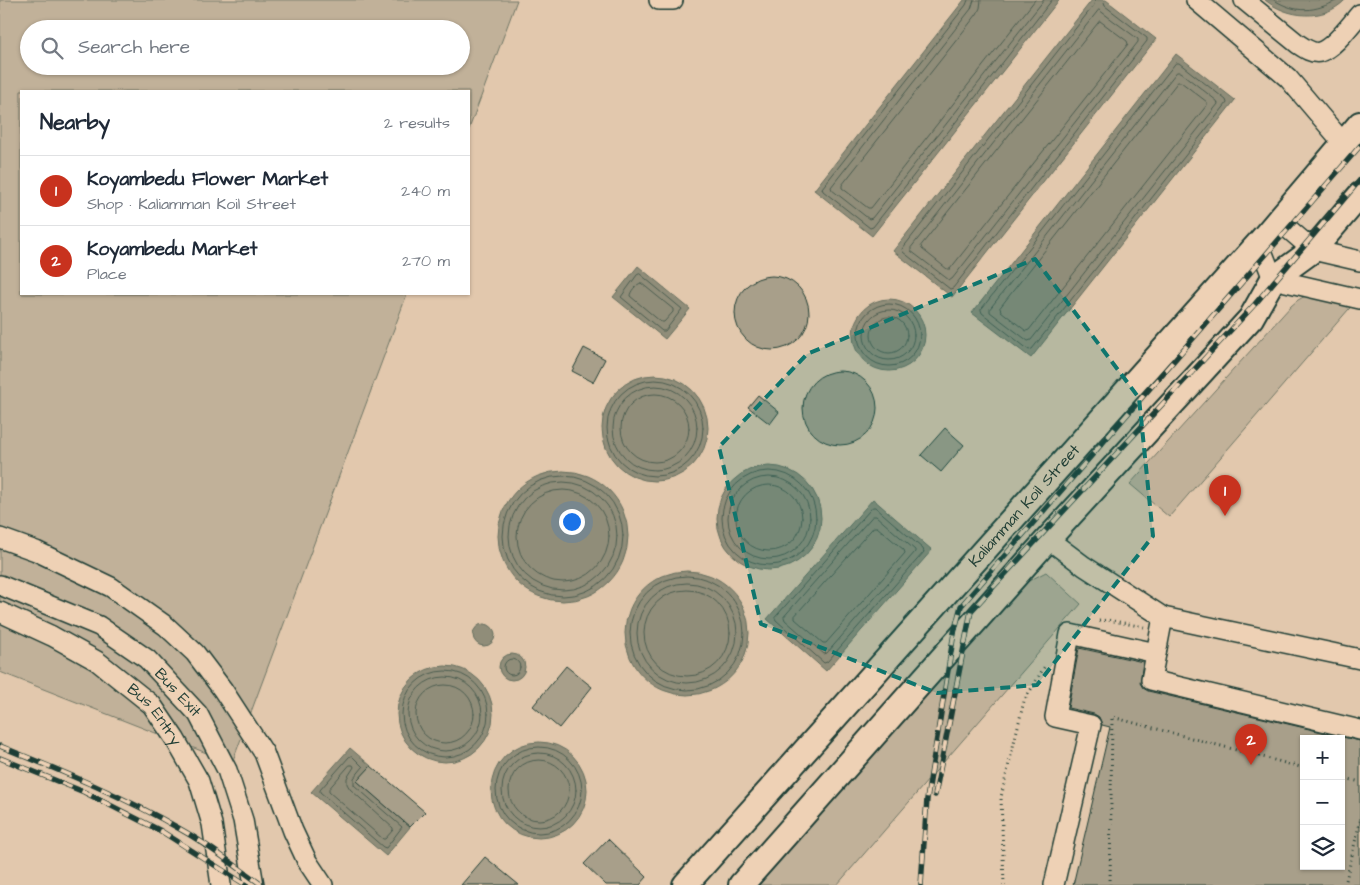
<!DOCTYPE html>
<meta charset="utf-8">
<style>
body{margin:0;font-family:"Architects Daughter",sans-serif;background:#f2f2f3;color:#1f2937}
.controls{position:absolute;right:15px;bottom:15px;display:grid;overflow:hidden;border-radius:0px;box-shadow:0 1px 4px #0004}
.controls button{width:45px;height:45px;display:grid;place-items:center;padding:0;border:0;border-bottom:1px solid #e0e1e3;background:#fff;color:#1f2937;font:25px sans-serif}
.you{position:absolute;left:571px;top:521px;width:18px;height:18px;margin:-12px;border:4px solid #fff;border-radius:50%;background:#1a73e8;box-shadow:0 0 0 8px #1a73e833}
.badge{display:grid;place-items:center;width:32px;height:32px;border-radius:50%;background:#c8321e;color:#fff;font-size:16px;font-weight:700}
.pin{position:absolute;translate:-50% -41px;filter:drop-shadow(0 1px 2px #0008)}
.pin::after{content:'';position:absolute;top:26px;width:18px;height:15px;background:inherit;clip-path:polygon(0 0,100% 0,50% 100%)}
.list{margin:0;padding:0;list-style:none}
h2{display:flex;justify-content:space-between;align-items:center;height:65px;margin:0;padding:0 20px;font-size:21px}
h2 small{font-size:16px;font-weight:400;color:#747a83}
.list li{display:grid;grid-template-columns:32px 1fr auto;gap:15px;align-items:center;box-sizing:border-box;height:70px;padding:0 20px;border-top:1px solid #e0e1e3}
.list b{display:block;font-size:19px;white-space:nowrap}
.list p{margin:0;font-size:16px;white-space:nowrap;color:#747a83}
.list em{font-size:16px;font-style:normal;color:#747a83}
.icon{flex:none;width:28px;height:28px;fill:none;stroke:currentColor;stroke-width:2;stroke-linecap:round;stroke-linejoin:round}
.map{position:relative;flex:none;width:1360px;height:885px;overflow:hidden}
.search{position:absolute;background:#fff;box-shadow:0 1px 4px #0004;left:20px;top:20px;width:450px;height:55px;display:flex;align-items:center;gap:12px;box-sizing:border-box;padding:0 18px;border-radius:28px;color:#747a83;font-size:19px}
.panel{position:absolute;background:#fff;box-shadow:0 1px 4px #0004;left:20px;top:90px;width:450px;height:205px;border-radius:0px}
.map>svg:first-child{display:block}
.green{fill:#c1b199;stroke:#707766;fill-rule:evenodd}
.water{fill:#908d79;stroke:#636d5d}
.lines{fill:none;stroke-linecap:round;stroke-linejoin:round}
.shore{stroke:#4c5d50;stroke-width:1}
.building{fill:#a89f8a;stroke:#1f3d34;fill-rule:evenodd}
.minor-casing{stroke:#1f3d34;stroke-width:22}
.major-casing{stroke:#1f3d34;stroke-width:28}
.path{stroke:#1f3d34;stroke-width:3;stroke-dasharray:1 4;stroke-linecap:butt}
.minor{stroke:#eed1b5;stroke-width:19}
.major{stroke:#eed1b5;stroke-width:24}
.rail-casing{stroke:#1f3d34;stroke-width:5.5}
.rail{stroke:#eed1b5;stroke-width:4;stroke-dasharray:11;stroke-linecap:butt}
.marked{fill:#0f766e;fill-opacity:0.2;stroke:#0f766e;stroke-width:4;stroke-dasharray:10 6;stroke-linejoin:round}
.labels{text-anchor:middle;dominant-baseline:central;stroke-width:4;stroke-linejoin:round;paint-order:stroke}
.street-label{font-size:16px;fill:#1f3d34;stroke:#eed1b5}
</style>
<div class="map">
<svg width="1360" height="885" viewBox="0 0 1360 885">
<rect width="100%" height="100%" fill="#e2c8ad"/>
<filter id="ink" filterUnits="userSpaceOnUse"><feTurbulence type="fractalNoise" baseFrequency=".02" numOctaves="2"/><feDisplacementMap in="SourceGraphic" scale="10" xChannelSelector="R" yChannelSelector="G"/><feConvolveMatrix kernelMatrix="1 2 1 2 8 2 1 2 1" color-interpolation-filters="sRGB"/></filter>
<g filter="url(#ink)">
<g class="green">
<path d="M0,0h517l-48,129v-38h-448v203h386l-175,469 -232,-91zM29,29h432v37h-432z"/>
<polygon points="1307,295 1355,302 1169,517 1130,484 1291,306 1298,300"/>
<polygon points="1046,572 1081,604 837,885 756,885 971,611"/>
</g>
<g class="water">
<polygon points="964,0 1059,0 872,236 814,190"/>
<polygon points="1092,0 1106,0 1156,39 952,297 893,251"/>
<path d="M1265,0h80c-21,22 -58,18 -80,0z"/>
<polygon points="1176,54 1235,100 1031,358 972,313"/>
<polygon points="638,266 690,309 665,339 613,297"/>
<circle cx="889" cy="335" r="36"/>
<circle cx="655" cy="428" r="53"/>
<circle cx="769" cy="518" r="52"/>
<circle cx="563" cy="536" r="65"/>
<polygon points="873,499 932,550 826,671 767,619"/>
<circle cx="687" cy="633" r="62"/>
<circle cx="484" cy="635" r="11"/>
<circle cx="512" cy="667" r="13"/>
<circle cx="445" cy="714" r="48"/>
<circle cx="539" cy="790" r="48"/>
<polygon points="350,748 371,766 358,782 410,827 386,856 311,792"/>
</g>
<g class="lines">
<g class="shore">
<polyline points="968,0 966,5 822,188 823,191 870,228 873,227 1052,0"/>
<polyline points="974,0 971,9 831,187 832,190 869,219 872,218 1044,0"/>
<polyline points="981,0 980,8 977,14 842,185 842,188 868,208 871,208 1035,0"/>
<polyline points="1095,0 1094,5 902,249 903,252 950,289 953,288 1147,41 1147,38 1105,6 1103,0"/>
<path d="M1274,0c23,14 40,12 64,0"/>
<polygon points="1099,10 1138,39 1138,42 952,279 949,280 911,251 911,248"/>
<polygon points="1100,21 1127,41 1128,44 950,269 947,269 922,249 921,246"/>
<polygon points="1176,63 1179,63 1226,100 1227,103 1032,349 1029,350 982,313 981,310"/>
<polygon points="1177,72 1180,72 1217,101 1218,104 1031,340 1028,341 990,312 990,309"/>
<polygon points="1178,82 1181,82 1207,102 1207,105 1029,330 1026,331 1001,311 1000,308"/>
<polygon points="640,274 682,309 665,331 662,331 621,297 637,275"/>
<path d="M641,283l32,26v3l-9,10h-3l-31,-26c0,-4 6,-12 11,-13z"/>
<circle cx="889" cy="335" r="31"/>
<circle cx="889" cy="335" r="25"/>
<circle cx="889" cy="335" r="18"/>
<circle cx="655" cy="428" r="48"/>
<circle cx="655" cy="428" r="42"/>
<circle cx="655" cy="428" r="34"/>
<circle cx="769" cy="518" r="47"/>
<circle cx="563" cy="536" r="60"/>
<circle cx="769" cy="518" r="41"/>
<circle cx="563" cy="536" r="54"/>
<circle cx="769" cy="518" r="33"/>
<circle cx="563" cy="536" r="46"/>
<polygon points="873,507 875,507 923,549 924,552 827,662 824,663 776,620 775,618"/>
<polygon points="873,516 876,516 915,550 915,552 827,653 824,654 785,620 784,617"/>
<polygon points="874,527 877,527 904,550 905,553 826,643 823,643 795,619 795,616"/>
<circle cx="687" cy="633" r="57"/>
<circle cx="687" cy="633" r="50"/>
<circle cx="687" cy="633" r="43"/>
<circle cx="512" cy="667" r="8"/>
<circle cx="445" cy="714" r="43"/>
<circle cx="445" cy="714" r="37"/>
<circle cx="445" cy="714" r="29"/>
<circle cx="539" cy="790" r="43"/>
<circle cx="539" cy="790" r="37"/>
<polygon points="352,756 363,767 354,778 354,785 402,827 386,848 383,847 320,792 320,790 349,757"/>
<circle cx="539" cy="790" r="30"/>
<polygon points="350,765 353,765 354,767 347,778 347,784 350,789 393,828 393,830 385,839 383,839 329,792 329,789"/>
</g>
</g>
<g class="building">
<circle cx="772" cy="313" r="37"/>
<polygon points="584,348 605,359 593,382 572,371"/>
<circle cx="840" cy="408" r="37"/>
<polygon points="758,395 779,412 770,424 748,407"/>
<polygon points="945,428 964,445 941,472 921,455"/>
<path d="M1079,648l64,14 -3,21 3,5 5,3 212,50v144h-287l37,-158 -8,-2 -3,-8 -5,-3 -26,-6zM1304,739h37v127h-37z"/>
<polygon points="566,666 592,687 559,728 533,706"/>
<polygon points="371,766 425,812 410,827 357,781"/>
<polygon points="608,839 647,877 640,885 606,885 584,864"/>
<polygon points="485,857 519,885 461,885"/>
</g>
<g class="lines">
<defs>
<g id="minor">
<polyline points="659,0 673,0"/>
<polyline points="1196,0 1288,78 1344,144"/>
<path d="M1244,0l54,44c6,4 14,10 22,8 14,-4 30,-27 40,-38"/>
<polyline points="1278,220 1313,250 1360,261"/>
<polyline points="1259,243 1273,279 1360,299"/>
<polyline points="0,538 36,551 111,587 166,626 195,653 223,690 264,753 293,831 307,861 323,885"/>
<polyline points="1048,539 1084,566 1163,617"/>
<path id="s1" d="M0,585l99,41 48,33 51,55 29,56 16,50 11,65"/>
<path id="s2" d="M0,612l52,24 45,25 55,44 23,34 24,42 13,43 9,61"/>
<polyline points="1360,659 1163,617 1151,680 1360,730"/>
<polyline points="1054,885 1091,725 1055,717 1070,634 1156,653"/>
</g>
<g id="major">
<path id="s3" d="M685,885l574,-642 101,-119"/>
<polyline points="741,885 1048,539 1251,318 1273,279 1313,250 1360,195"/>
</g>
</defs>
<use href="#minor" class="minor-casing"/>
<use href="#major" class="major-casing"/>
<g class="path">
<polyline points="1099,621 1108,620 1144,627"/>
<polyline points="1341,777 1360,782"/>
<polyline points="1004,885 1001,797 1024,701 1045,666"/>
<polyline points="1110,885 1112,717 1304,768"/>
<polyline points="1345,885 1360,821"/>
</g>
<use href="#minor" class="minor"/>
<use href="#major" class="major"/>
<defs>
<g id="rail">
<path d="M0,746c61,25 123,50 180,83 29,16 55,37 82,56"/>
<polyline points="0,758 84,792 161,831 246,885"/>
<polyline points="935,795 971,611 1255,304 1360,180"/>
<polyline points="921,885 927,799 954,633 961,606 1360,146"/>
</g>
</defs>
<use href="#rail" class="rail-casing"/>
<use href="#rail" class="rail"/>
</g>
</g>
<path class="marked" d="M1035,259l104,139 14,138 -116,149 -100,8 -176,-69 -42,-177 88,-93z"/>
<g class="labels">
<g class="street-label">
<text stroke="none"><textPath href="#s3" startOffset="509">Kaliamman Koil Street</textPath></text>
<text stroke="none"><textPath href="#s1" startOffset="211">Bus Exit</textPath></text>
<text stroke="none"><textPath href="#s2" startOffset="188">Bus Entry</textPath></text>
</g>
</g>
</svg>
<div class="controls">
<button>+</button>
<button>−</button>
<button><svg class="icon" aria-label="layers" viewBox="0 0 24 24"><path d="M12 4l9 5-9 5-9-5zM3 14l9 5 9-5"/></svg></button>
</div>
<div class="you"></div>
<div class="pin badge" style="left:1225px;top:516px">1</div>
<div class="pin badge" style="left:1251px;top:765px">2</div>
<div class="search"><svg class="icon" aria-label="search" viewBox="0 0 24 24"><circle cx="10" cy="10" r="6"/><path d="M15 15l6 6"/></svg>Search here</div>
<section class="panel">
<h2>Nearby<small>2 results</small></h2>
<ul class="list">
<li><span class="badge">1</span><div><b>Koyambedu Flower Market</b><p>Shop · Kaliamman Koil Street</p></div><em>240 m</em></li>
<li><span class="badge">2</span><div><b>Koyambedu Market</b><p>Place</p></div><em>270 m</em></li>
</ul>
</section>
</div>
